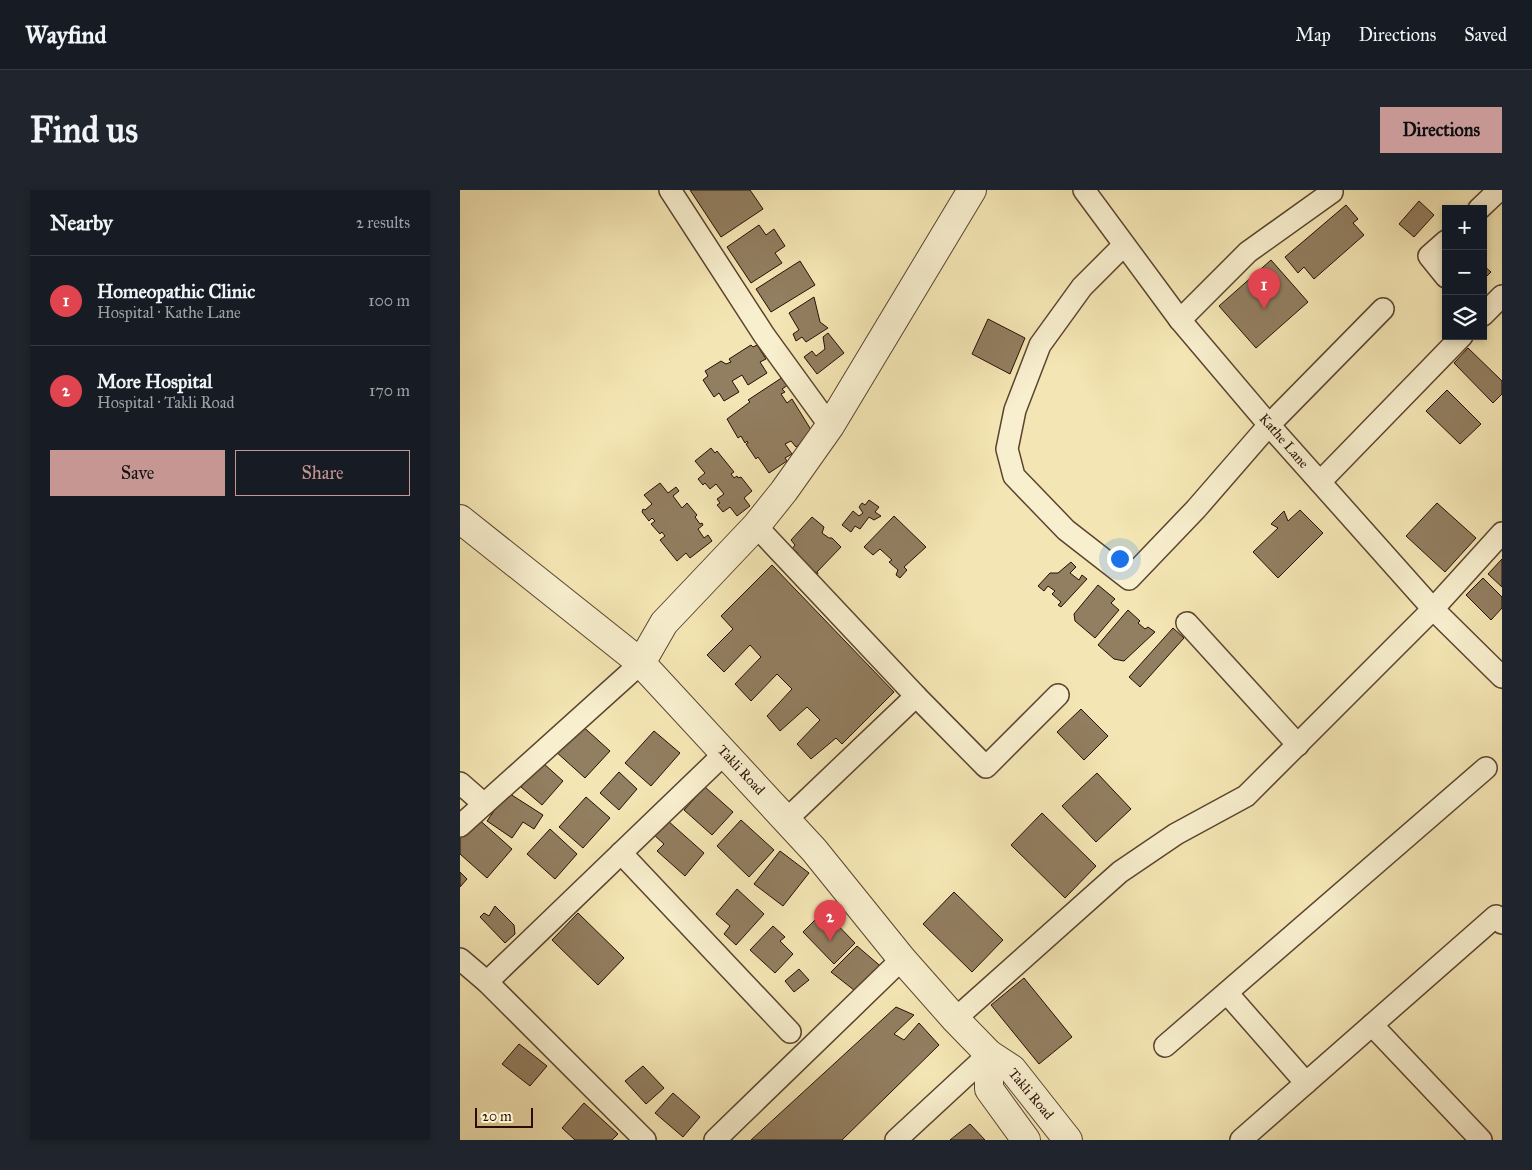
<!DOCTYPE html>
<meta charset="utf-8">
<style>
body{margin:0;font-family:"IM FELL Great Primer",serif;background:#20242c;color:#f1f3f6}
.controls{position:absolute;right:15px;top:15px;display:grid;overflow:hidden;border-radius:0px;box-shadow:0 2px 8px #0003}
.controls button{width:45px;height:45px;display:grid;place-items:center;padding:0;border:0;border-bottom:1px solid #363941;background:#171b24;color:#f1f3f6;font:25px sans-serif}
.scale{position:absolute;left:15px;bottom:12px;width:58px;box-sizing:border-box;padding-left:5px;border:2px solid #280e04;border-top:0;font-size:14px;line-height:18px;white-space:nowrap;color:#280e04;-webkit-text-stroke:4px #f8efce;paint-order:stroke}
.you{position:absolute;left:659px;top:368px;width:18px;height:18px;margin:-12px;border:4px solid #fff;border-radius:50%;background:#1a73e8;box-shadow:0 0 0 8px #1a73e833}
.badge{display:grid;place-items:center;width:32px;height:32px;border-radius:50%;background:#c59692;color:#fff;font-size:16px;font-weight:700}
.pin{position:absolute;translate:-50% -41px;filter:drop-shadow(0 1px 2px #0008)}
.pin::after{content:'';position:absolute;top:26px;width:18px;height:15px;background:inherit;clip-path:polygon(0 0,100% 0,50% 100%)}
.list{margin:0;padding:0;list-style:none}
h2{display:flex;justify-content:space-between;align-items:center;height:65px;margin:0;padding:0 20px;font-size:21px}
h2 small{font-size:16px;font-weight:400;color:#9ea1a6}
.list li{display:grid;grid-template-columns:32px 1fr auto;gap:15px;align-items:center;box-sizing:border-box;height:90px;padding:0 20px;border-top:1px solid #363941}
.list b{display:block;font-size:19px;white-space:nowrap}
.list p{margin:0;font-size:16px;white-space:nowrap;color:#9ea1a6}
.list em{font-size:16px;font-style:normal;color:#9ea1a6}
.actions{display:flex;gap:10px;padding:15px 20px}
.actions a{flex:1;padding:11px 0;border:1px solid #c59692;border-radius:0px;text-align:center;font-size:18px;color:#c59692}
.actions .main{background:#c59692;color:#111}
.icon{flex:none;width:28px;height:28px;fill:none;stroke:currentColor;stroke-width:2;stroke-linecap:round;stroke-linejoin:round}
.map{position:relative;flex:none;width:1042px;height:950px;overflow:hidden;border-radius:0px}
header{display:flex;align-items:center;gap:30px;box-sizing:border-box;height:70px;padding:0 25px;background:#171b24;border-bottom:1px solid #363941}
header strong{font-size:24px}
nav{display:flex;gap:28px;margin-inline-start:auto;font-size:18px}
.intro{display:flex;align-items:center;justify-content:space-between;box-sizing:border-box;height:120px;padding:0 30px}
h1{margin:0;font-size:35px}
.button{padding:12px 22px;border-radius:0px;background:#c59692;color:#111;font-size:18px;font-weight:700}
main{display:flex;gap:30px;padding:0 30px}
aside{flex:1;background:#171b24;border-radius:0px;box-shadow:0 2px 8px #0003}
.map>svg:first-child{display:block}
.building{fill:#927e60;stroke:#280e04}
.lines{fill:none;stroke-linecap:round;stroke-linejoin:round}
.minor-casing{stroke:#5b4430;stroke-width:24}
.tertiary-casing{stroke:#5b4430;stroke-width:30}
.minor{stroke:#f8efce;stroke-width:21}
.tertiary{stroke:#f8efce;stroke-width:28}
.labels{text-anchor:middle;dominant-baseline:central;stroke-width:4.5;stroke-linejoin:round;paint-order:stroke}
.street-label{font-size:14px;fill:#280e04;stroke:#f8efce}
</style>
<header>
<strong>Wayfind</strong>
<nav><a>Map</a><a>Directions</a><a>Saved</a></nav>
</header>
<div class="intro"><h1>Find us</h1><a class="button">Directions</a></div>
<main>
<aside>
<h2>Nearby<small>2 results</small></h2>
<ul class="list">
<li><span class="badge" style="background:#e0444e">1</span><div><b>Homeopathic Clinic</b><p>Hospital · Kathe Lane</p></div><em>100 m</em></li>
<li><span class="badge" style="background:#e0444e">2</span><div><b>More Hospital</b><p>Hospital · Takli Road</p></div><em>170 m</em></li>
</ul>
<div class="actions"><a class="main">Save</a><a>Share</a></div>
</aside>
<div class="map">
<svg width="1042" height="950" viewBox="0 0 1042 950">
<rect width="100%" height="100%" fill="#f4e6b4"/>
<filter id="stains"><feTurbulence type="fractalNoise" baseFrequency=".004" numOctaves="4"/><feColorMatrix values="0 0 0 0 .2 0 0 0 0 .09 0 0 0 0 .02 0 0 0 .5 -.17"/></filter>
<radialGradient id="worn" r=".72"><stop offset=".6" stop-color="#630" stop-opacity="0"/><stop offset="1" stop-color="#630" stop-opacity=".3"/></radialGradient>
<g class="building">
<polygon points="230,0 290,0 303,19 261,47"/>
<polygon points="959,11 974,25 954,47 939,34"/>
<polygon points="886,15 898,29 893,33 904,45 854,89 844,77 838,83 825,67"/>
<polygon points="299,35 306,45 314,39 325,56 315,63 322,73 291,93 267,57"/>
<polygon points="811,70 848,112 796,158 759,116"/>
<polygon points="340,71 355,95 311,122 296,99"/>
<polygon points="1023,75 1031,82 1023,90"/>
<polygon points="354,107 360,132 368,138 346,152 342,147 336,151 333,144 339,140 329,123"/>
<polygon points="528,129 565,148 550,184 512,164"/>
<polygon points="368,143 384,163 357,184 344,167 352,161 356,166 365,159 363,147"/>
<polygon points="291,155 293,157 297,155 306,169 300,172 307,183 288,195 282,185 272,191 279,202 264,211 259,203 254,207 243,190 248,186 245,181 261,171 266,174 271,172 269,169"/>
<polygon points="1008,158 1042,191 1042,204 1033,213 994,173"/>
<polygon points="323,187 328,195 322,199 325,202 321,204 327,213 332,209 353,243 344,249 345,251 336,257 331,251 325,254 332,264 325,268 327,271 309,283 298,267 296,269 286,254 288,253 287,251 285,253 281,246 278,248 267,229 290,212 288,210"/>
<polygon points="987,200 1021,234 1000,254 966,221"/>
<polygon points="251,258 255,263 257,261 274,282 271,284 274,288 277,286 278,288 281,287 292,301 284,308 290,316 277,326 270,317 263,322 257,315 260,313 257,309 264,304 256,294 250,299 245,293 243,295 238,289 245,283 235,271"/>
<polygon points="200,293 208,303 216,297 219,301 213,306 222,318 227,313 237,325 235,327 240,334 242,333 243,335 238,339 244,348 248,345 252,351 230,368 226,363 217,371 200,350 205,346 202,342 200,344 191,334 195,331 192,328 189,331 182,322 183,319 185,320 192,314 184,305"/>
<polygon points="409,310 419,317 415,322 421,326 414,330 409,327 400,339 395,336 391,342 382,335 393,321 399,326 403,323 399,317 402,313 405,315"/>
<polygon points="977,313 1016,348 985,382 946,346"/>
<polygon points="840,320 863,343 818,388 793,362 818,338 811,334 824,321 828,331"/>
<polygon points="434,326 466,357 444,377 447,380 440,388 436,385 438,380 429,372 432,370 420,359 413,365 404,357"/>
<polygon points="352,327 364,337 362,343 369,348 372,348 381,357 357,382 358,384 335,367 338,363 332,359 335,355 331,350"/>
<polygon points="1042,369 1042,397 1028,384"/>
<polygon points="611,372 616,377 610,383 619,390 622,385 627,389 601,417 598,415 601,412 592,404 595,401 588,396 584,401 578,396 590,383 598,383"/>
<polygon points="312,375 434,502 382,554 376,548 351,569 337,554 360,530 347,517 320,541 307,526 332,499 317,484 291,511 275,494 301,467 290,455 264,482 247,465 273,439 261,426"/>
<polygon points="1023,388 1042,407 1042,418 1031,430 1006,405"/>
<polygon points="638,395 655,409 651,413 659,420 635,448 615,431 614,424"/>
<polygon points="668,420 680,431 678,433 685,439 688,437 695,442 664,471 654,469 638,455"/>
<polygon points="713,438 724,448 680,497 669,487"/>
<polygon points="621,519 648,546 624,570 597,542"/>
<polygon points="119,533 150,561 125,588 94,560"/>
<polygon points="194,541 220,563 191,596 165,573"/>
<polygon points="83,573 103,591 82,615 61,597"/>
<polygon points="159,582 177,599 159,620 140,603"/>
<polygon points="637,583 671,619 636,652 602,616"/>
<polygon points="245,597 273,622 252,645 224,620"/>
<polygon points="47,602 83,625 74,639 63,632 52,648 27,631"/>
<polygon points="126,607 150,628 123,658 99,637"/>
<polygon points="582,623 636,676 605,708 551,655"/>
<polygon points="16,627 52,659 27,688 0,664 0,645"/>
<polygon points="207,630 244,663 225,686 197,661 204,654 194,645"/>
<polygon points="281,630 314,660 289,687 257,656"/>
<polygon points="90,639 117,664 95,689 67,664"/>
<polygon points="320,661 349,683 323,716 294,694"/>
<polygon points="0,682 7,689 0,697"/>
<polygon points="277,699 304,724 276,755 264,744 270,736 256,724"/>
<polygon points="494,702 543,750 512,782 463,734"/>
<polygon points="35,716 54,735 55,744 45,753 20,727 24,723 29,726"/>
<polygon points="364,721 395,753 374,774 343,742"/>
<polygon points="118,723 164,768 138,795 92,750"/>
<polygon points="313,736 325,747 320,751 333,764 315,783 290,760"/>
<polygon points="397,756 425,780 399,804 371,782"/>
<polygon points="339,779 349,790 334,802 325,791"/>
<polygon points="564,788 612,847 579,874 531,815"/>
<polygon points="436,817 454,825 434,844 444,850 459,833 479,855 382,950 291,950"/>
<polygon points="59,854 87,876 70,896 42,874"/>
<polygon points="183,876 204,898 186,914 165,891"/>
<polygon points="213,903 240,927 223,947 195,923"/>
<polygon points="124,913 158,944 152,950 115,950 102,938"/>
<polygon points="510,934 525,950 490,950"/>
</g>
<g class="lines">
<defs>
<g id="minor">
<polyline points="210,0 304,145 370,236"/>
<polyline points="624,0 720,130 809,235 973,419 1042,487"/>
<polyline points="1019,19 1039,0"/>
<polyline points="986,51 969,66 986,87"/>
<polyline points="664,55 622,97 580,155 555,220 547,259 554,286 606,340 669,389 736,319 809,235 923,119"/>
<polyline points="1023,125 1042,106"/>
<polyline points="720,130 788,62 872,2"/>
<polyline points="860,292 1002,146"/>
<polyline points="296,336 456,506"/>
<polyline points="727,433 838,555"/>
<polyline points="0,593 24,614"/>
<polyline points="327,629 456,506 526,577 598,505"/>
<polyline points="0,636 181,473"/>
<polyline points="161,663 330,842"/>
<polyline points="0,769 27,792 185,950"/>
<polyline points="27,792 265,563"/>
<polyline points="767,803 846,893"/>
<polyline points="495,829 660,682 716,644 786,606 973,419 1042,343"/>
<polyline points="912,835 1021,950"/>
<polyline points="705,856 1026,578"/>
<polyline points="255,950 442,769"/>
<polyline points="436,950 529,864"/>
<polyline points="781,950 1036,726 1042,733"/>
</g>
<g id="tertiary">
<polyline points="0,329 181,473 354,660 442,769 495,829 529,864 552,879 608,950"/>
<polyline points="181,473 204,433 296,336 324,301 370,236 512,0"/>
<polyline points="529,864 529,899 566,950"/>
</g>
</defs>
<use href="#minor" class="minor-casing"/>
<use href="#tertiary" class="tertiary-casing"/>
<use href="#minor" class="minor"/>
<use href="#tertiary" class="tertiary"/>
</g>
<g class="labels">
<g class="street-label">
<text transform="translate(824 251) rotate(49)">Kathe Lane</text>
<text transform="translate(281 580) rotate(47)">Takli Road</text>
<text transform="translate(571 904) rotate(50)">Takli Road</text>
</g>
</g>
<rect width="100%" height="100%" filter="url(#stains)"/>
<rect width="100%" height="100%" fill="url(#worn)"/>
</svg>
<div class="controls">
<button>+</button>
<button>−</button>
<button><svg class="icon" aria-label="layers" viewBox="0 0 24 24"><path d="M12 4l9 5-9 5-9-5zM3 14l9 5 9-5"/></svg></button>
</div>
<div class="scale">20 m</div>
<div class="you"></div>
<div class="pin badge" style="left:804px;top:119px;background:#e0444e">1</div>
<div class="pin badge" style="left:370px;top:751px;background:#e0444e">2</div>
</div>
</main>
